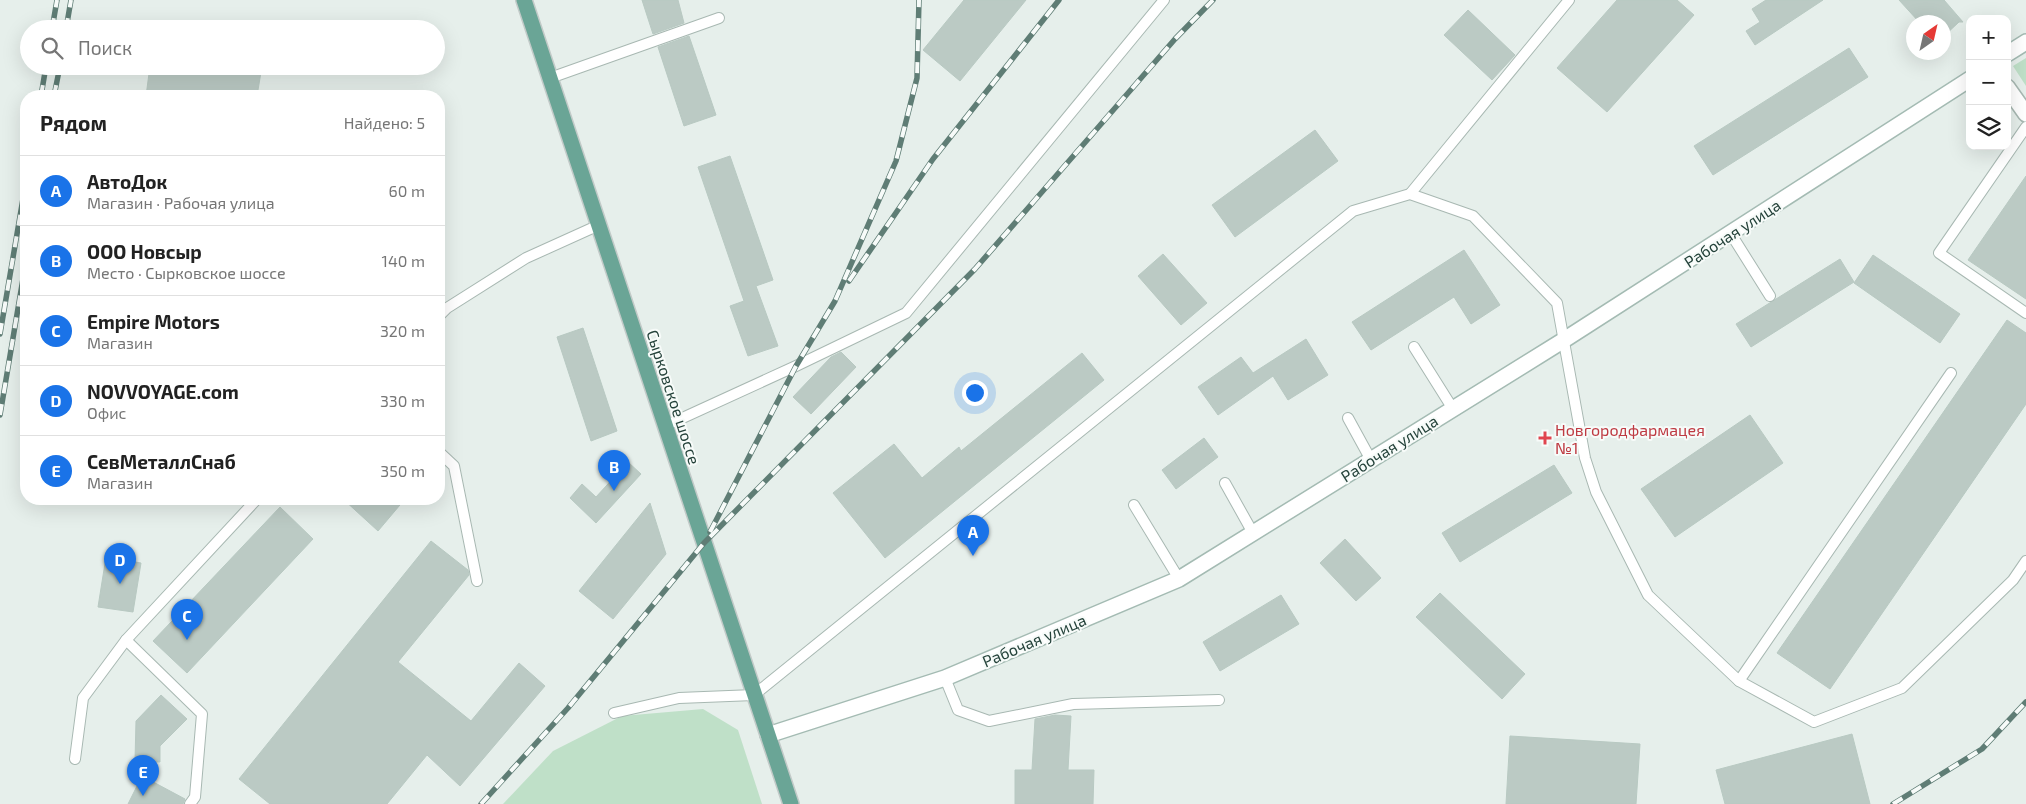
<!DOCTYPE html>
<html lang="ru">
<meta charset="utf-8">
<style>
body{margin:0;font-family:"Exo 2",sans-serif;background:#f6f6f6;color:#222}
.controls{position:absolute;right:15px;top:15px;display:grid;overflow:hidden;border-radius:10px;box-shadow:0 5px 20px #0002}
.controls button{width:45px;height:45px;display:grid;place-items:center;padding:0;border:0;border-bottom:1px solid #e0e0e0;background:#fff;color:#222;font:25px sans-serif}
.compass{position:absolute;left:1906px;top:15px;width:45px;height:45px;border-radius:50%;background:#fff;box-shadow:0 5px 20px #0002;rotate:34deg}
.you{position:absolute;left:974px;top:392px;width:18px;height:18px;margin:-12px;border:4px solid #fff;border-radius:50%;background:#1a73e8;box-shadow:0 0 0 8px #1a73e833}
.badge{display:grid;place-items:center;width:32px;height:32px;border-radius:50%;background:#1a73e8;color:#fff;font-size:16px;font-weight:700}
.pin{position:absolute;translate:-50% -41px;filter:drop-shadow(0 1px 2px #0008)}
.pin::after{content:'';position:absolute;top:26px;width:18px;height:15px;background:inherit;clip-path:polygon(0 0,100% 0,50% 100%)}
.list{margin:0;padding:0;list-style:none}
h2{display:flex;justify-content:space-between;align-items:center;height:65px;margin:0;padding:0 20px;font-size:21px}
h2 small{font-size:16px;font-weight:400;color:#767676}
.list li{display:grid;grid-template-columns:32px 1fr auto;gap:15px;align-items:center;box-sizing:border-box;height:70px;padding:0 20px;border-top:1px solid #e0e0e0}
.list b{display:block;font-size:19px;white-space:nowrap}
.list p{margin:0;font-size:16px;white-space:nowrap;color:#767676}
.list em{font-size:16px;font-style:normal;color:#767676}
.icon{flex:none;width:28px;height:28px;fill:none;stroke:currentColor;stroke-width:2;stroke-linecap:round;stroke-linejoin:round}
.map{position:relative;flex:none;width:2026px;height:804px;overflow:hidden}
.search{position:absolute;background:#fff;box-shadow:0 5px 20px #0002;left:20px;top:20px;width:425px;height:55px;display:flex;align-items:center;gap:12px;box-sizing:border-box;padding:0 18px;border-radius:28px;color:#767676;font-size:19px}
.panel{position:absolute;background:#fff;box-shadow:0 5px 20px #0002;left:20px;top:90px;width:425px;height:415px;border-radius:20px}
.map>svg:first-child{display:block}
.green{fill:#bfe0c8}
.building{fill:#bbcac4;stroke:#b8c9c2}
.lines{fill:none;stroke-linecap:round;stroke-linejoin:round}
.lane-casing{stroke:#a8b8b2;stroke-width:12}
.street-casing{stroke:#a8b8b2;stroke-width:18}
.secondary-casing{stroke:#a4bbb3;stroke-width:18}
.primary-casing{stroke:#c2cac8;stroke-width:18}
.lane{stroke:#fff;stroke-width:10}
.street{stroke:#fff;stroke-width:15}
.secondary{stroke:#fff;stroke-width:15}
.primary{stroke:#6aa596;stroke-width:15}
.rail-casing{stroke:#5f7d75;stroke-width:5.5}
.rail{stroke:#f7fbf9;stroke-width:4;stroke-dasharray:11;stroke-linecap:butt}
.health-dot{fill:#e0444e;stroke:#f7fbf9;stroke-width:2}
.labels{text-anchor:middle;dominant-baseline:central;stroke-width:4;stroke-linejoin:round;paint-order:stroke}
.street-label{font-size:16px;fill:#24423a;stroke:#f7fbf9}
.health-label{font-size:16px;fill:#be3a42;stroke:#f7fbf9;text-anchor:start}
</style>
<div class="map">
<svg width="2026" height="804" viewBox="0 0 2026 804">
<rect width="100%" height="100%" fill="#e6efeb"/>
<g class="green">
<polygon points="2026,58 2026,86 2013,66"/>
<polygon points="703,709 738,730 762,804 503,804 553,751 622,716"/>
</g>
<g class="building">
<polygon points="642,0 678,0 684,23 653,34"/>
<polygon points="964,0 1026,0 960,81 923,50"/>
<polygon points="1617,0 1677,0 1694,15 1607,112 1557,68"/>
<polygon points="1766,0 1823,0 1755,45 1746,31 1760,22 1752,9"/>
<polygon points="1899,0 1944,0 1963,22 1959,22 1944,36 1944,22 1919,22"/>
<polygon points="1468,10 1515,55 1492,80 1444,35"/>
<polygon points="689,36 716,115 684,126 658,47"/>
<polygon points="1849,48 1868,77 1713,175 1694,146"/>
<polygon points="150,66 262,66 257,96 146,96"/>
<polygon points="1315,130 1338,161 1235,237 1212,205"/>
<polygon points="730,156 773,280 756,286 778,346 748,356 730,306 744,301 698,167"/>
<polygon points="2026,176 2026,299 1968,260"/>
<polygon points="1464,250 1500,305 1471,324 1454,297 1371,350 1352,322"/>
<polygon points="1163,254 1207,303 1181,325 1138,276"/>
<polygon points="1873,255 1960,314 1940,343 1854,283"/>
<polygon points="1840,259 1854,282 1751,347 1736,324"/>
<polygon points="2007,320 2026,333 2026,404 1830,689 1777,653"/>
<polygon points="583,328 617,431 591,441 557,337"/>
<polygon points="1306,339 1328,375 1288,400 1273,376 1218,415 1198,387 1241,357 1253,373"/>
<polygon points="841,352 856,367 811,414 793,397 831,357"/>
<polygon points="1082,353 1104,380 885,558 833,493 894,444 922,478 959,447 961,451"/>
<polygon points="1750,415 1783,463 1675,537 1641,489"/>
<polygon points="1204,438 1218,457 1176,489 1162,470"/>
<polygon points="628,462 641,474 596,523 570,498 582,484 596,497"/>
<polygon points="1554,465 1572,493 1460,562 1442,533"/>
<polygon points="343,499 405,499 378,531"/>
<polygon points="650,503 666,554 613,619 579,591"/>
<polygon points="280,507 313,539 187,673 153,641"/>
<polygon points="1345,539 1381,578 1356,601 1320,563"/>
<polygon points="431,541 468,570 469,575 398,662 471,721 519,663 545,686 460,786 427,755 387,804 270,804 239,779"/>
<polygon points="106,557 141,563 133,612 98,607"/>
<polygon points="1440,593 1525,674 1502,699 1416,617"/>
<polygon points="1281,595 1299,624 1220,671 1203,642"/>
<polygon points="161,695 187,719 160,746 160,762 135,761 136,721"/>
<polygon points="1055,715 1071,716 1068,770 1094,770 1093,804 1015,804 1015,770 1032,770 1035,719"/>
<polygon points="1852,734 1870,804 1725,804 1716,770"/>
<polygon points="1510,736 1640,744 1636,804 1506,804"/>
<polygon points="142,776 185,799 183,804 128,804"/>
</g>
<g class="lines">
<defs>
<g id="lane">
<polyline points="550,78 719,18"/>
<polyline points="2026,127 1939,253 2026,313"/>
<polyline points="1410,194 1569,0"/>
<polyline points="1731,234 1770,296"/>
<polyline points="439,316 447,308 526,258 599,225"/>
<polyline points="1414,347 1453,409"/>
<polyline points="1348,418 1371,460"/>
<polyline points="665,426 796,366 906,313 1164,0"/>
<polyline points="439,452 454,466 477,581"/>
<polyline points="1225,483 1253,533"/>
<polyline points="1134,505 1179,579"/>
<polyline points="126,640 202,714 195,797 190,804"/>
<polyline points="945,678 958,710 989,721 1073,704 1219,700"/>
<polyline points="1739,681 1951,373"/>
<polyline points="614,713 679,698 754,695 1353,211 1410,194 1473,216 1557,303 1585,458 1596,492 1648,595 1739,681 1814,722 1902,688 2013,580 2026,561"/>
<polyline points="75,759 83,698 126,640 257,499"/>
</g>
<polyline id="street" points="2007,87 2026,114"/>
<g id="secondary">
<polyline points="2007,54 2026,42"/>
<polyline points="768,735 945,678 1179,579 1564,340 1970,79"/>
</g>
<polyline id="primary" points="524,0 791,804"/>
</defs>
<use href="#lane" class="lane-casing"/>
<use href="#street" class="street-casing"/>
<use href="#secondary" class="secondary-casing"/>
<use href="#primary" class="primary-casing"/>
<use href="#lane" class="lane"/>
<use href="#street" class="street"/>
<use href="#secondary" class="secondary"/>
<use href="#primary" class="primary"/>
<defs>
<g id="rail">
<polyline points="52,29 57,0"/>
<polyline points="66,29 71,0"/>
<polyline points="41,96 46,66"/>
<polyline points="54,96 60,66"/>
<polyline points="849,281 933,159 1059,0"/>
<polyline points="0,334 26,181"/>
<polyline points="0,415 26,261"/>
<polyline points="710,532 796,366 835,301 896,161 917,78 919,0"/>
<polyline points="481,804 568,708 704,543 975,269 1175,39 1213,0"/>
<polyline points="1893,804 1982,749 2026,702"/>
</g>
</defs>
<use href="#rail" class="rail-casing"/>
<use href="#rail" class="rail"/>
</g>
<path class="health-dot" d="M1542.5 430.5h5v5h5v5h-5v5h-5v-5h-5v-5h5z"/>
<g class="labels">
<g class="street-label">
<text transform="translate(1732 233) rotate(-33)">Рабочая улица</text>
<text transform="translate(674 397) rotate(72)">Сырковское шоссе</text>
<text transform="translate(1389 448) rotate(-32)">Рабочая улица</text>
<text transform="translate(1034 640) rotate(-23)">Рабочая улица</text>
</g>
<g class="health-label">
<text x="1555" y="429">Новгородфармацея<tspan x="1555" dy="18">№1</tspan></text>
</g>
</g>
</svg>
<div class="controls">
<button>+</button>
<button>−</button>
<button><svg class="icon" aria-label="layers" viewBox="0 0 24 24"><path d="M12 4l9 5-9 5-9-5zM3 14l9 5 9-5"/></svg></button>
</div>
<svg class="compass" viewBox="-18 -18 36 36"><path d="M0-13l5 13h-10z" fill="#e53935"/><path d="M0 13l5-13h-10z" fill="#767676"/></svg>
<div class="you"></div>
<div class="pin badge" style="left:973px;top:556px">A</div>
<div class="pin badge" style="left:614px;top:491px">B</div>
<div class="pin badge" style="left:187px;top:640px">C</div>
<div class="pin badge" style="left:120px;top:584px">D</div>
<div class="pin badge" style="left:143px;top:796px">E</div>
<div class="search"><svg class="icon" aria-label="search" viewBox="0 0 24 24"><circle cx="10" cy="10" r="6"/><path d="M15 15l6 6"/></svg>Поиск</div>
<section class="panel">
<h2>Рядом<small>Найдено: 5</small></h2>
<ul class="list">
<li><span class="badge">A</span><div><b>АвтоДок</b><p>Магазин · Рабочая улица</p></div><em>60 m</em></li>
<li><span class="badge">B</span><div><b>ООО Новсыр</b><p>Место · Сырковское шоссе</p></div><em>140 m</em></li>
<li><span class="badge">C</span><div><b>Empire Motors</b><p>Магазин</p></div><em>320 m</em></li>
<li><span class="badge">D</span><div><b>NOVVOYAGE.com</b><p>Офис</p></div><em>330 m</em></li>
<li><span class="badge">E</span><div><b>СевМеталлСнаб</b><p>Магазин</p></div><em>350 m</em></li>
</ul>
</section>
</div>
